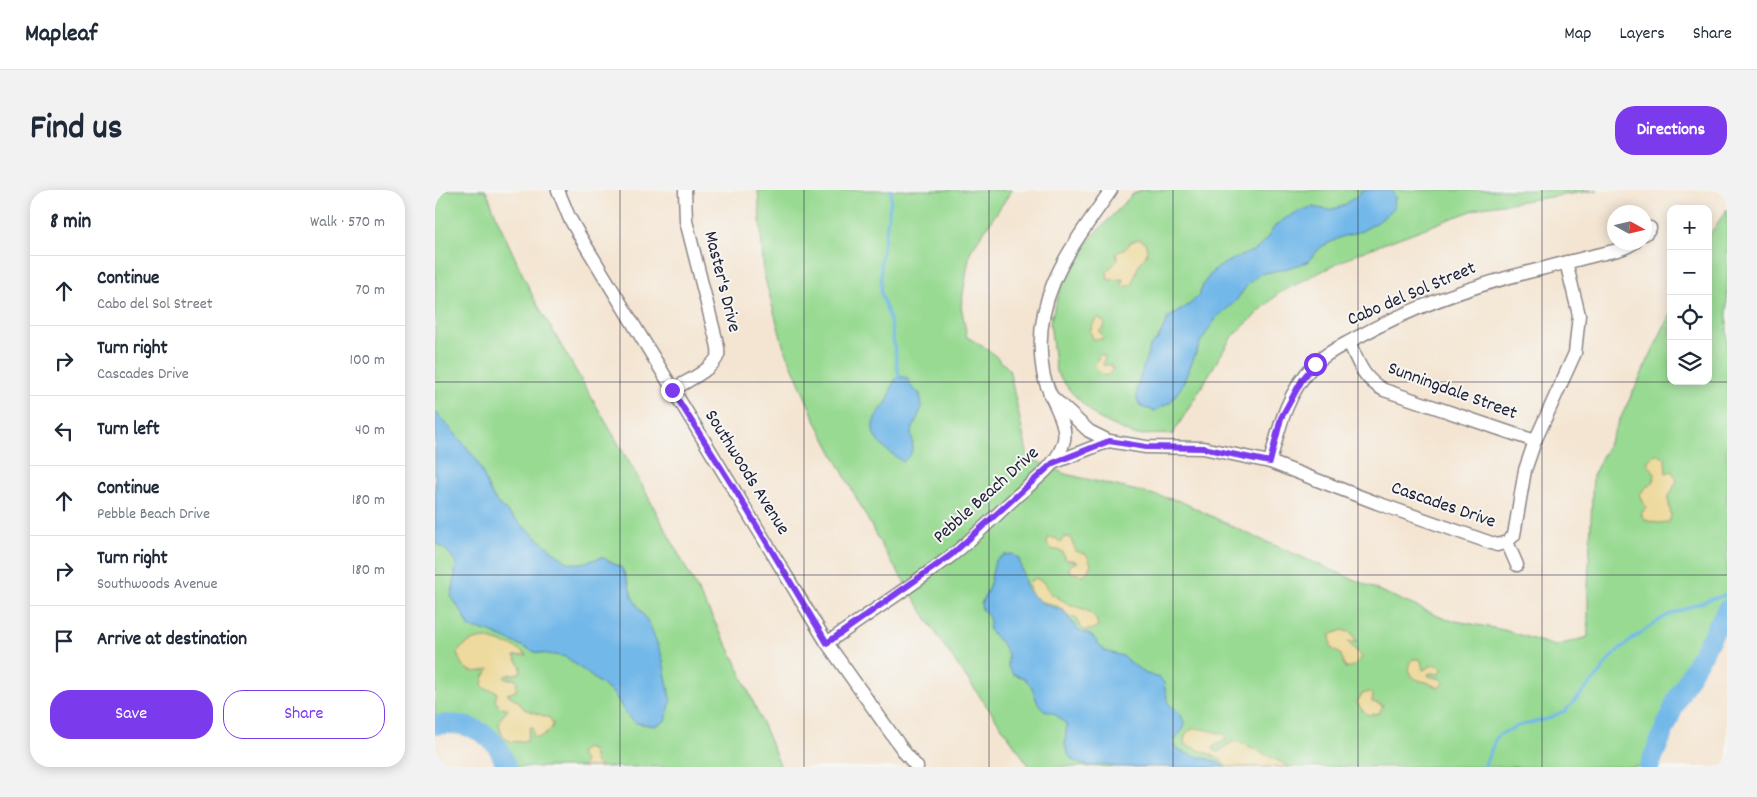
<!DOCTYPE html>
<meta charset="utf-8">
<style>
body{margin:0;font-family:Dekko,sans-serif;background:#f2f2f3;color:#1f2937}
.controls{position:absolute;right:15px;top:15px;display:grid;overflow:hidden;border-radius:10px;box-shadow:0 2px 12px #0003}
.controls button{width:45px;height:45px;display:grid;place-items:center;padding:0;border:0;border-bottom:1px solid #e0e1e3;background:#fff;color:#1f2937;font:25px sans-serif}
.compass{position:absolute;left:1172px;top:15px;width:45px;height:45px;border-radius:50%;background:#fff;box-shadow:0 2px 12px #0003;rotate:98deg}
.stop{position:absolute;width:15px;height:15px;margin:-11px;border:4px solid #7c3aed;border-radius:50%;background:#fff}
.stop.end{background:#7c3aed;border-color:#fff;box-shadow:0 1px 5px #0008}
.list{margin:0;padding:0;list-style:none}
h2{display:flex;justify-content:space-between;align-items:center;height:65px;margin:0;padding:0 20px;font-size:21px}
h2 small{font-size:16px;font-weight:400;color:#747a83}
.list li{display:grid;grid-template-columns:32px 1fr auto;gap:15px;align-items:center;box-sizing:border-box;height:70px;padding:0 20px;border-top:1px solid #e0e1e3}
.list b{display:block;font-size:19px;white-space:nowrap}
.list p{margin:0;font-size:16px;white-space:nowrap;color:#747a83}
.list em{font-size:16px;font-style:normal;color:#747a83}
.actions{display:flex;gap:10px;padding:15px 20px}
.actions a{flex:1;padding:11px 0;border:1px solid #7c3aed;border-radius:20px;text-align:center;font-size:18px;color:#7c3aed}
.actions .main{background:#7c3aed;color:#fff}
.icon{flex:none;width:28px;height:28px;fill:none;stroke:currentColor;stroke-width:2;stroke-linecap:round;stroke-linejoin:round}
.map{position:relative;flex:none;width:1292px;height:577px;overflow:hidden;border-radius:20px}
header{display:flex;align-items:center;gap:30px;box-sizing:border-box;height:70px;padding:0 25px;background:#fff;border-bottom:1px solid #e0e1e3}
header strong{font-size:24px}
nav{display:flex;gap:28px;margin-inline-start:auto;font-size:18px}
.intro{display:flex;align-items:center;justify-content:space-between;box-sizing:border-box;height:120px;padding:0 30px}
h1{margin:0;font-size:35px}
.button{padding:12px 22px;border-radius:20px;background:#7c3aed;color:#fff;font-size:18px;font-weight:700}
main{display:flex;gap:30px;padding:0 30px}
aside{flex:1;background:#fff;border-radius:20px;box-shadow:0 2px 12px #0003}
.map>svg:first-child{display:block}
.green{fill:#98da92;stroke:#5d7e66}
.sand{fill:#eeda9e;stroke:#887e6c}
.water{fill:#72b8e9;stroke:#4a6d92}
.lines{fill:none;stroke-linecap:round;stroke-linejoin:round}
.stream{stroke:#72b8e9;stroke-width:3}
.river{stroke:#72b8e9;stroke-width:20}
.minor-casing{stroke:#8b8486;stroke-width:15}
.minor{stroke:#fff;stroke-width:12}
.route{stroke:#7c3aed;stroke-width:6}
.grid{fill:none;stroke:#22223b;stroke-width:1;stroke-opacity:0.55}
.labels{text-anchor:middle;dominant-baseline:central;stroke-width:4;stroke-linejoin:round;paint-order:stroke}
.street-label{font-size:19px;fill:#22223b;stroke:#f6f6f2}
</style>
<header>
<strong>Mapleaf</strong>
<nav><a>Map</a><a>Layers</a><a>Share</a></nav>
</header>
<div class="intro"><h1>Find us</h1><a class="button">Directions</a></div>
<main>
<aside>
<h2>8 min<small>Walk · 570 m</small></h2>
<ul class="list">
<li><svg class="icon" aria-label="ahead" viewBox="0 0 24 24"><path d="M12 20V5M6 11l6-6 6 6"/></svg><div><b>Continue</b><p>Cabo del Sol Street</p></div><em>70 m</em></li>
<li><svg class="icon" aria-label="right" viewBox="0 0 24 24"><path d="M7 20v-9h11M14 6l5 5-5 5"/></svg><div><b>Turn right</b><p>Cascades Drive</p></div><em>100 m</em></li>
<li><svg class="icon" aria-label="left" viewBox="0 0 24 24"><path d="M17 20v-9H6M10 6l-5 5 5 5"/></svg><div><b>Turn left</b></div><em>40 m</em></li>
<li><svg class="icon" aria-label="ahead" viewBox="0 0 24 24"><path d="M12 20V5M6 11l6-6 6 6"/></svg><div><b>Continue</b><p>Pebble Beach Drive</p></div><em>180 m</em></li>
<li><svg class="icon" aria-label="right" viewBox="0 0 24 24"><path d="M7 20v-9h11M14 6l5 5-5 5"/></svg><div><b>Turn right</b><p>Southwoods Avenue</p></div><em>180 m</em></li>
<li><svg class="icon" aria-label="arrive" viewBox="0 0 24 24"><path d="M6 21V4h12l-3 4 3 4H6"/></svg><div><b>Arrive at destination</b></div></li>
</ul>
<div class="actions"><a class="main">Save</a><a>Share</a></div>
</aside>
<div class="map">
<svg width="1292" height="577" viewBox="0 0 1292 577">
<rect width="100%" height="100%" fill="#f6f6f2"/>
<filter id="ink" filterUnits="userSpaceOnUse"><feTurbulence type="fractalNoise" baseFrequency=".02" numOctaves="2"/><feDisplacementMap in="SourceGraphic" scale="10" xChannelSelector="R" yChannelSelector="G"/><feConvolveMatrix kernelMatrix="1 2 1 2 8 2 1 2 1" color-interpolation-filters="sRGB"/></filter>
<filter id="wash" filterUnits="userSpaceOnUse"><feTurbulence type="fractalNoise" baseFrequency=".0096" numOctaves="4" result="noise"/><feDisplacementMap in="SourceGraphic" scale="20" xChannelSelector="R" yChannelSelector="G"/><feGaussianBlur stdDeviation="1.12" result="paint"/><feColorMatrix in="noise" values="0 0 0 0 0 0 0 0 0 0 0 0 0 0 0 0 0 1.4 0 .05"/><feComposite in="paint" operator="in"/></filter>
<g filter="url(#wash)">
<rect width="100%" height="100%" fill="#f4e5d2"/>
<g class="green">
<path d="M0,0h51l13,33 34,74 103,177 99,186 46,107h-274c-4,-7 -6,-16 -11,-22 -15,-18 -38,-23 -61,-20z"/>
<polygon points="323,0 577,0 535,62 526,116 532,147 555,161 574,179 593,267 630,284 745,311 811,343 1010,429 1069,440 1120,456 1153,447 1153,397 1158,286 1236,122 1236,191 1273,191 1273,47 1292,19 1292,419 1242,509 1214,577 595,577 509,456 448,358 381,232 348,155 329,85"/>
<polygon points="706,0 1163,0 1047,17 921,64 844,103 796,148 738,244 699,245 663,228 636,202 621,182 615,132 626,97 655,49 698,4"/>
</g>
<g class="sand">
<path d="M704,49l6,3c4,12 1,14 -6,23 -3,4 -4,15 -7,20l-10,2 1,-8 -15,1 -1,-9 11,-11 -2,-7 10,-5 5,-6z"/>
<polygon points="663,128 666,129 670,134 669,138 664,141 668,146 667,149 658,149 655,141 660,130"/>
<polygon points="665,164 670,166 668,175 676,175 678,179 673,185 669,186 659,176"/>
<path d="M1221,264l9,4 1,15 6,-2 5,10 -9,17 3,18 -2,6 -11,1 -13,-3 -4,-6 5,-6 -6,-14 6,-7 7,-4c2,-8 2,-13 -5,-18v-5z"/>
<polygon points="629,347 635,347 641,361 652,365 656,374 653,381 648,385 637,383 634,380 635,375 642,372 637,370 631,370 627,361 616,359 612,355 613,348 620,348 626,352"/>
<path d="M600,388c8,3 12,7 15,15 7,4 14,9 22,12 12,5 23,5 26,21 -13,8 -17,4 -22,-8 -11,-2 -8,-4 -16,-10 -14,-10 -27,1 -32,-25z"/>
<polygon points="907,440 917,443 922,452 913,452 927,467 919,476 910,478 906,465 896,458 895,445"/>
<path d="M50,448l28,8 14,9 -13,1 7,11 -1,6 -13,2 -3,2 1,2h10l2,3 -1,9 -9,3 11,7 6,8 26,9 3,7c-3,7 -9,12 -16,12l-4,-1v-9h-3l-3,13c-18,5 -27,0 -28,-20l9,-10 -1,-2 -6,-1 -6,-6 2,-7 -1,-3 -10,-2 -4,-4 2,-9 6,-7c-18,5 -27,4 -33,-16 7,-10 17,-14 28,-15z"/>
<path d="M978,469h5l3,1 2,10c8,-3 12,-9 19,-1l-2,5 -9,-1 -3,1 1,2 12,3 3,4 -6,5c-4,-2 -8,-5 -12,-6 -9,-2 -13,-3 -18,-12l2,-8z"/>
<polygon points="934,502 938,506 937,512 942,513 948,516 944,523 933,525 926,519 922,512 927,504"/>
<path d="M763,538l26,6 2,6 -12,6 -1,3 4,3c6,-2 12,-9 17,-11 4,-1 49,22 55,26h-60c-12,-13 -30,-16 -45,-23l1,-9 5,-5z"/>
<polygon points="151,558 158,561 160,572 167,577 147,577 150,571 146,567 146,561"/>
</g>
<g class="water">
<polygon points="929,0 956,0 960,6 959,18 943,32 927,41 906,47 886,57 872,72 850,79 825,84 813,94 800,112 782,127 766,151 747,196 736,212 720,221 706,217 702,210 702,197 715,156 723,149 733,128 755,114 764,105 769,93 778,81 792,72 822,59 832,48 840,36 851,28 864,21 877,17 894,20 908,16"/>
<path d="M464,186l8,2 5,10 8,6 2,13 -11,26 2,10 -2,11 -8,8c-14,-11 -39,-23 -27,-46 3,-6 9,-10 12,-16 4,-10 1,-15 11,-24z"/>
<path d="M0,221c13,16 28,30 40,47 9,13 11,29 20,42 3,5 68,61 73,62 11,4 24,-2 34,-5l20,11 7,17 3,12 18,28 12,31 9,46 -6,19 -10,5 -19,-3 -10,-9 -12,-20 -48,-37 -31,-5 -47,-21 -18,-3 -6,-12 -13,-20 3,-12 2,-22 -9,-11 -12,-9z"/>
<path d="M578,364l6,5 8,31 8,7 9,7 19,6 14,19 15,7 13,15 18,5 21,17 16,5 4,5 4,20 13,12 4,9 -2,6 -7,7 -2,9c14,13 35,9 52,21h-110l-11,-3c-14,3 -34,3 -39,-15 -2,-7 0,-16 1,-24l-12,-11 -11,-4 -6,-6 -7,-18 -7,-8 -11,-4 -5,-7v-13l-5,-9 -14,-15c2,-10 1,-14 -7,-20l-1,-6 8,-17 6,-26 9,-6z"/>
</g>
<g class="lines">
<g class="stream">
<polyline points="456,0 456,10 446,70 446,103 455,130 464,186"/>
<polyline points="1049,577 1062,546 1080,537 1112,529 1130,521 1161,488 1176,467 1200,447 1229,427 1276,409 1292,405"/>
</g>
<g class="river">
<path d="M0,535c23,-3 46,2 61,20 5,6 7,15 11,22"/>
<polyline points="1214,577 1242,509 1292,419"/>
</g>
</g>
</g>
<g filter="url(#ink)">
<g class="lines">
<defs>
<g id="minor">
<polyline points="123,0 134,27 143,43 392,453 470,563 482,577"/>
<polyline points="1210,44 1215,38"/>
<path d="M914,152c9,20 14,37 35,48l151,51"/>
<path d="M237,200c13,-8 41,-20 46,-35 1,-4 0,-8 -1,-12l-31,-122 -1,-31"/>
<polyline points="615,205 654,241 674,251 711,257 768,258 835,272 942,313 1062,355 1072,352 1079,345 1090,280 1100,251 1140,163 1144,125 1131,72"/>
<path d="M835,272c9,-35 18,-72 45,-98 12,-12 27,-18 41,-26 58,-32 121,-54 185,-69 18,-5 36,-9 55,-14 13,-3 28,-5 39,-13"/>
<polyline points="618,273 674,251"/>
<polyline points="1072,352 1082,375"/>
<path d="M392,453c41,-29 84,-57 124,-87 24,-19 45,-41 67,-61 17,-15 41,-31 46,-55 4,-20 -18,-46 -21,-68 -13,-75 28,-124 68,-182"/>
</g>
</defs>
<use href="#minor" class="minor-casing"/>
<use href="#minor" class="minor"/>
</g>
</g>
<g class="lines" filter="url(#ink)">
<polyline class="route" points="237,200 302,303 392,453 516,365 618,273 674,251 711,257 768,258 835,272 846,228 867,190 880,174"/>
</g>
<path class="grid" d="M185,0v577M369,0v577M554,0v577M738,0v577M923,0v577M1107,0v577M0,192h1292M0,385h1292"/>
<g class="labels">
<g class="street-label">
<text transform="translate(286 92) rotate(76)">Master's Drive</text>
<text transform="translate(977 105) rotate(-23)">Cabo del Sol Street</text>
<text transform="translate(1017 202) rotate(20)">Sunningdale Street</text>
<text transform="translate(311 283) rotate(58)">Southwoods Avenue</text>
<text transform="translate(552 306) rotate(-42)">Pebble Beach Drive</text>
<text transform="translate(1008 316) rotate(19)">Cascades Drive</text>
</g>
</g>
</svg>
<div class="controls">
<button>+</button>
<button>−</button>
<button><svg class="icon" aria-label="locate" viewBox="0 0 24 24"><circle cx="12" cy="12" r="6"/><path d="M12 2v4M12 18v4M2 12h4M18 12h4"/></svg></button>
<button><svg class="icon" aria-label="layers" viewBox="0 0 24 24"><path d="M12 4l9 5-9 5-9-5zM3 14l9 5 9-5"/></svg></button>
</div>
<svg class="compass" viewBox="-18 -18 36 36"><path d="M0-13l5 13h-10z" fill="#e53935"/><path d="M0 13l5-13h-10z" fill="#747a83"/></svg>
<div class="stop" style="left:880px;top:174px"></div>
<div class="stop end" style="left:237px;top:200px"></div>
</div>
</main>
